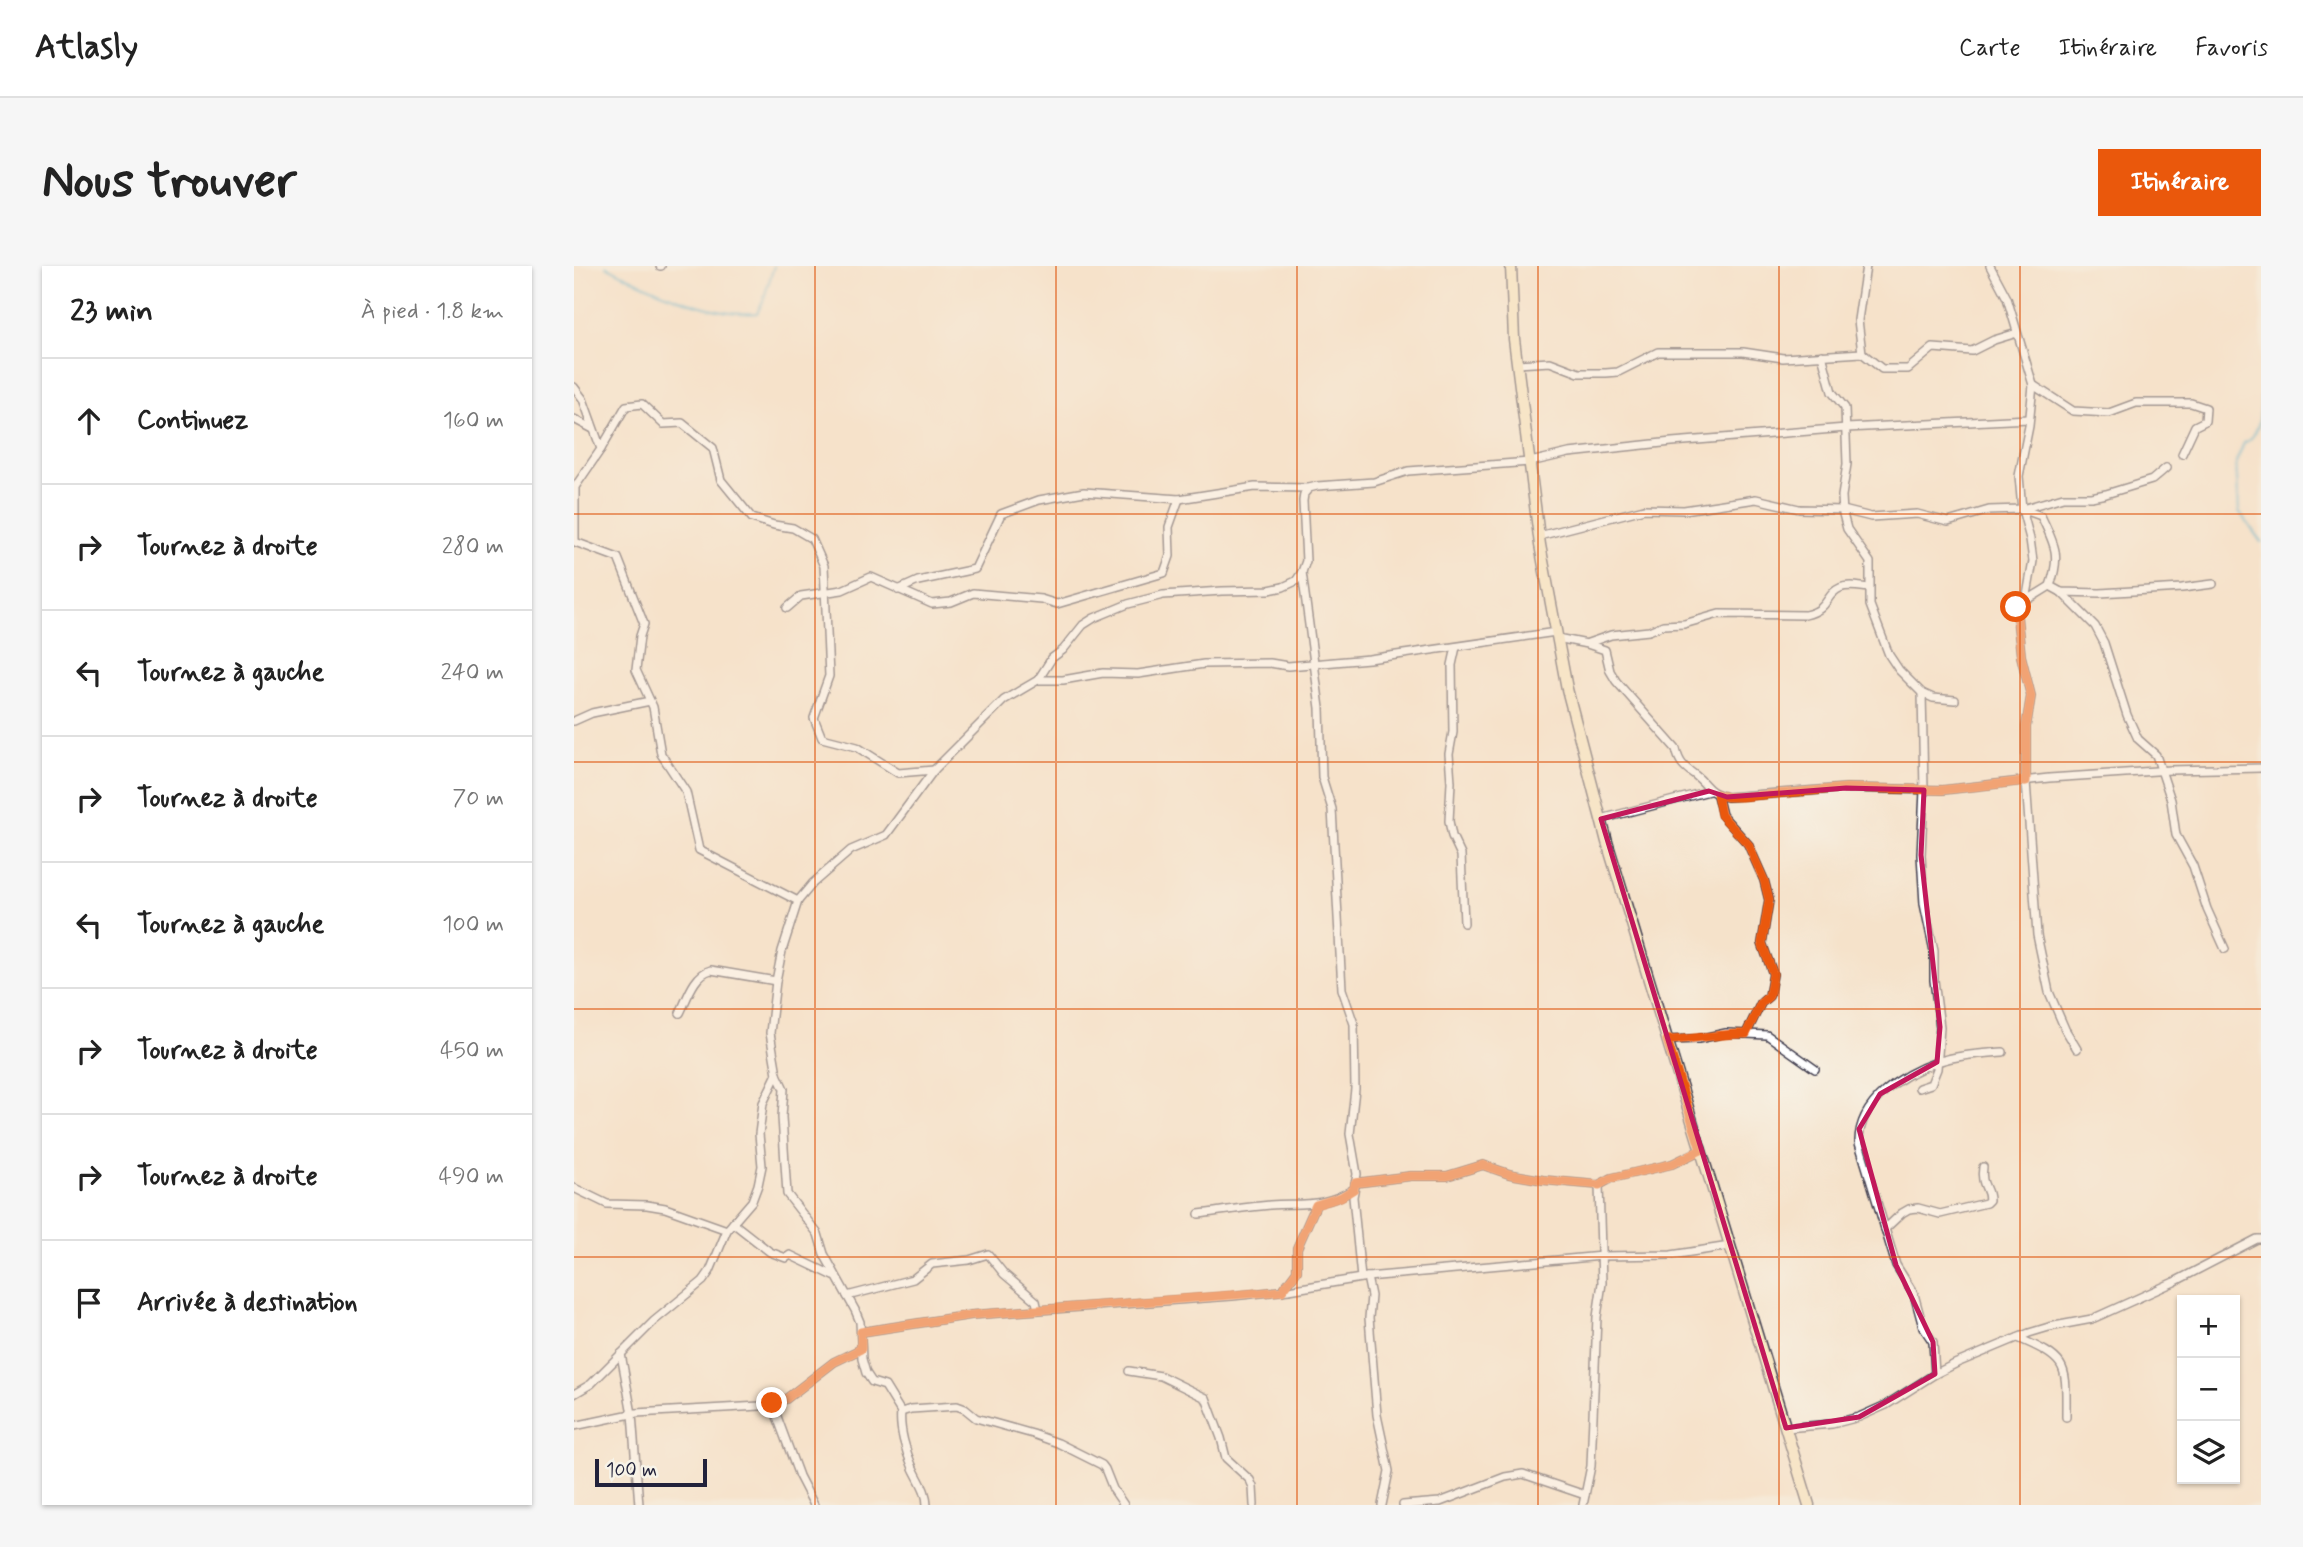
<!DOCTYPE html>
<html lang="fr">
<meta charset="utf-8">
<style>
body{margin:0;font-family:Mynerve,sans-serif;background:#f6f6f6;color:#222}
.controls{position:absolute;right:21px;bottom:21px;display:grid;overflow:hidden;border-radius:0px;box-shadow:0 2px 5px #0004}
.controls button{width:63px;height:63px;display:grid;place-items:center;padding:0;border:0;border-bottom:2px solid #e0e0e0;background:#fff;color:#222;font:35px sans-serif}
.scale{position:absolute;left:21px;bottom:18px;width:112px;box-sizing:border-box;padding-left:7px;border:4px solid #22223b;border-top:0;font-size:19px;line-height:24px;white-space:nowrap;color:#22223b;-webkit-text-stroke:5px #f7f3e8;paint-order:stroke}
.stop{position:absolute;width:21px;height:21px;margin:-16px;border:5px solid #ea580c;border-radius:50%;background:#fff}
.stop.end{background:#ea580c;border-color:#fff;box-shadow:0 2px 7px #0008}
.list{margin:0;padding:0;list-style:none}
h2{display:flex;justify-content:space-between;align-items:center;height:91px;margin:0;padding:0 28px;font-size:30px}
h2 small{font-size:23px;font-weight:400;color:#767676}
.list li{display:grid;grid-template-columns:46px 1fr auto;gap:21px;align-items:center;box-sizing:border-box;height:126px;padding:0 28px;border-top:2px solid #e0e0e0}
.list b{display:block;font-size:26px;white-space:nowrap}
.list em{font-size:23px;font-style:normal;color:#767676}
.icon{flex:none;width:38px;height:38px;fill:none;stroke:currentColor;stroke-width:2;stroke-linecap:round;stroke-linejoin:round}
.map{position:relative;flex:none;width:1687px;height:1239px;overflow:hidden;border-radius:0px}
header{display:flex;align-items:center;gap:42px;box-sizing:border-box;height:98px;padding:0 35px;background:#fff;border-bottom:2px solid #e0e0e0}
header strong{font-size:33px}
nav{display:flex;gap:38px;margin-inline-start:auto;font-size:24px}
.intro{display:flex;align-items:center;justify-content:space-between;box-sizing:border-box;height:168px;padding:0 42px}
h1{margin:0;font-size:49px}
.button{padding:18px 32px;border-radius:0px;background:#ea580c;color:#fff;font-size:24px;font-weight:700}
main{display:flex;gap:42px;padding:0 42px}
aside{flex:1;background:#fff;border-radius:0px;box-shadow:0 2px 5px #0004}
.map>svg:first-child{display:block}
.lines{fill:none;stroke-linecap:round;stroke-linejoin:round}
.stream{stroke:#4baccb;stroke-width:2.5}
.street-casing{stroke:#423f50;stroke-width:10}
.secondary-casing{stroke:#423f50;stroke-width:13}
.street{stroke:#fff;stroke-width:7}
.secondary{stroke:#f8e8c3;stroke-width:10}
.route{stroke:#ea580c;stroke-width:9}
.marked{fill:none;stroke:#c2185b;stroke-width:5;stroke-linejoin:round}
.grid{fill:none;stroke:#de560e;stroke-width:2;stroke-opacity:0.55}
</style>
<header>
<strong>Atlasly</strong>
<nav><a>Carte</a><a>Itinéraire</a><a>Favoris</a></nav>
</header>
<div class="intro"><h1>Nous trouver</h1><a class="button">Itinéraire</a></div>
<main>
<aside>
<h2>23 min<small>À pied · 1.8 km</small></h2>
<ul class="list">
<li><svg class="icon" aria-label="ahead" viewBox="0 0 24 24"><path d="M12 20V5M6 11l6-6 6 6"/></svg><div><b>Continuez</b></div><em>160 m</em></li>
<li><svg class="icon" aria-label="right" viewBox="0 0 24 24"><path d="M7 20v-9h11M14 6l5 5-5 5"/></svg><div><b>Tournez à droite</b></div><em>280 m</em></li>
<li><svg class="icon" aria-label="left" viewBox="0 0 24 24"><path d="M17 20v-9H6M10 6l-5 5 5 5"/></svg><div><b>Tournez à gauche</b></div><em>240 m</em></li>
<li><svg class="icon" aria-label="right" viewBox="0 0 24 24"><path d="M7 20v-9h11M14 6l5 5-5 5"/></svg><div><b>Tournez à droite</b></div><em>70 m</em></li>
<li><svg class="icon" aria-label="left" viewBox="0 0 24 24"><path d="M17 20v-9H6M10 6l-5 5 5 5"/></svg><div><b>Tournez à gauche</b></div><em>100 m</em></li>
<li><svg class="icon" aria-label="right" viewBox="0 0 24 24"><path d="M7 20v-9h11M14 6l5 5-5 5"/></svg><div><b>Tournez à droite</b></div><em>450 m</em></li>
<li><svg class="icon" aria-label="right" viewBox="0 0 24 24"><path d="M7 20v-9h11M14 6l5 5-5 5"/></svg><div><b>Tournez à droite</b></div><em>490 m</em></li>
<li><svg class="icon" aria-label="arrive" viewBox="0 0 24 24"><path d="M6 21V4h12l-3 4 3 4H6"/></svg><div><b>Arrivée à destination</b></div></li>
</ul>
</aside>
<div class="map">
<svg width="1687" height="1239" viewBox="0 0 1687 1239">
<rect width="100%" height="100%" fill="#f7f3e8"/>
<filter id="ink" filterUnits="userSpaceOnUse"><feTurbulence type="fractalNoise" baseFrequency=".0143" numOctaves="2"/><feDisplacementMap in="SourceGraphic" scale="14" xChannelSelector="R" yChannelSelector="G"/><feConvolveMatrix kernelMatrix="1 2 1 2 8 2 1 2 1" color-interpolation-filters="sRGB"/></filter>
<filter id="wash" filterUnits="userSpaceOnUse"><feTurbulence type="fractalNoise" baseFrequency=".00686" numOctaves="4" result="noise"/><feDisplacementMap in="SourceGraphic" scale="28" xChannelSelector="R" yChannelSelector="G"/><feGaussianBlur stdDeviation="1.57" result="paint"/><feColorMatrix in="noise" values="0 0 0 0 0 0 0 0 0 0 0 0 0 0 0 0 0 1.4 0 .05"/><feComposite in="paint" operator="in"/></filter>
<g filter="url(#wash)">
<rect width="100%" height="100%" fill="#f5e2ca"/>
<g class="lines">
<g class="stream">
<path d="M32,0c40,21 105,51 151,47l6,-12 11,-35"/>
<path d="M1687,130c-1,18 0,39 -17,47l-8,19 3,49 22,31"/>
</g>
</g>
</g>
<g filter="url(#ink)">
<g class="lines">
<defs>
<g id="street">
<polyline points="86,0 87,0"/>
<polyline points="1416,0 1433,32 1459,119 1455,160 1445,210 1448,243 1456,273 1459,295 1452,335"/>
<polyline points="1288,87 1284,54 1292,0"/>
<polyline points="1248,89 1258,126 1271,142 1273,198 1268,230 1269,248 1273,263 1296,296 1296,339 1315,389 1325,404 1348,427 1359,432 1381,434"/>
<polyline points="943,98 976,96 1005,107 1032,107 1044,106 1084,86 1169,86 1209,92 1288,87 1308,103 1334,103 1359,82 1398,85 1420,74 1443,67"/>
<polyline points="1459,119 1499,145 1535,147 1562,137 1617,137 1632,142 1631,155 1621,160 1608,188"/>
<polyline points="0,121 9,133 27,183 1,221 1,276 44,292 70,358 66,370 62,404 79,441 87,488 112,526 125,584 224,635"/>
<polyline points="0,153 19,163"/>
<polyline points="27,183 52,140 68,138 89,158 108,157 139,182 147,214 178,252 200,259 219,262 238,273 250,300 255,410 240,452 248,472 283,481 324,507 360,504"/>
<path d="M1448,243l19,7c14,29 20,39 9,70l11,6 39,1 82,-5 31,-4"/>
<polyline points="965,270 1070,243 1110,244 1182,233 1225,243 1269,244 1297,251 1343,248 1374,256 1415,244 1448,243 1489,231 1517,231 1532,228 1578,214 1592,202"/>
<polyline points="728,306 746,442 748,511 758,543 768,723 780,758 781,823 776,868 783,908 779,931 787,1012"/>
<polyline points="1476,320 1442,341 1447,390 1457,430 1452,461 1452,515 1463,669 1475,726 1491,763 1503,783"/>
<polyline points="324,324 344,315 401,303 427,248 465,234 510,226 605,233 681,221 735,222 743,220 800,216 834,205 956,196 995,187 1098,176 1272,162 1455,153"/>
<polyline points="1487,326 1521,360 1530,377 1553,449 1564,473 1582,489 1597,534 1602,569 1619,600 1633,643 1651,683"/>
<polyline points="213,342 227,330 268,324 297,311 358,338 377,336 399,327 467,333 483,338 590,307 596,290 595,261 605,233"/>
<path d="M983,372l30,6 18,6 5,21 6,10 60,68c3,14 8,18 19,26 14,11 11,17 32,22l119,-9 97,2 106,-12 122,-8 90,-2"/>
<path d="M1014,377l23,-8 38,-4 14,-6 21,-1 35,-10 86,1c26,-6 19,-20 35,-27 8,-4 20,-1 29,0"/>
<polyline points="882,381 878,399 879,466 875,488 877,516 875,555 878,570 887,589 890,657"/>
<polyline points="464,414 489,414 529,407 564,408 630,398 696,397 714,400 795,393 982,366"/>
<polyline points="0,455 18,447 76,435"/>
<polyline points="1143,529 1148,549 1174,578 1190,614 1195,634 1188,677 1199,708 1195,730 1187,737 1172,768"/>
<polyline points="1027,553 1135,525"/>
<path d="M106,747c7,-14 14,-39 31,-43l65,11"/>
<polyline points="1093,774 1124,773 1152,767 1193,769 1241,803"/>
<path d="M203,808l7,15 -2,28 5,77 31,40 6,20 31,56 5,12 2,37 4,14 6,9 13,4 16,26c-2,17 5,40 12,56 6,13 14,23 14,37"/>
<polyline points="1345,822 1357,818 1363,803 1366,761 1360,714 1360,685 1350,638 1347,589 1350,524 1348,427"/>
<polyline points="781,917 837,910 873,910 909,899 935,908 969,914 1025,919 1038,912 1098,898 1127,884"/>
<polyline points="0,922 33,938 73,939 91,942 153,964"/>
<path d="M625,948c23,-3 47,-7 71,-9 34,-2 53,3 84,-16"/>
<polyline points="159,957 196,986 212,992 216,989 260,1010"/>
<path d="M1311,963l17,-16 7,-4 9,-1 22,6 46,-11 3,-3c0,-13 -9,-14 -6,-33"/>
<polyline points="793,1011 797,1030 795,1052 803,1149 815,1205 808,1239"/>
<polyline points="708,1025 723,1005 723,982 742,939"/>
<polyline points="273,1030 339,1013 358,998 395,994 414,988 430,1008 462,1035 464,1044"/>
<polyline points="287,1066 397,1049 658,1030 715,1024 793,1011 1028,990 1097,989 1156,980"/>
<path d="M1444,1072c52,22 48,27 48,79"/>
<polyline points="47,1088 58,1148 65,1239"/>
<polyline points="555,1105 587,1110 632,1132 647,1172 652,1192 676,1214 679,1221 680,1239"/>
<path d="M1361,1108l-2,-32 -10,-15 -9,-33 -18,-29 -37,-122c-1,-41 43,-69 78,-81 21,-7 44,-8 66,-10"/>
<polyline points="0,1128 17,1118 80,1055 129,1015 136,1005 153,964 178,935 184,919 188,900 185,868 189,837 203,808 196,767 202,715 208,685 224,635 239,617 277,584 312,569 360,504 430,434 464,414 478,392 489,384 509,359 520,352 554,338 589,329 648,325 695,324 709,321 722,315 728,306 732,295 729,235 730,228 735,222"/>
<polyline points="198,1137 225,1210 240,1239"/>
<polyline points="327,1146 337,1143 383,1140 391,1143 402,1152 459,1168 484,1177 528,1199 531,1203 539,1223 550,1239"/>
<polyline points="0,1160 62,1147 186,1140 212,1133 260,1096 287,1083"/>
<polyline points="1212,1162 1258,1158 1285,1151 1312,1139 1361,1108 1383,1097 1455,1067 1475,1061 1518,1053 1600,1016 1683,973 1687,973"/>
<polyline points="829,1239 866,1236 931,1211 949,1208 1011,1229"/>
<polyline points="1009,1239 1017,1200 1023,1051 1028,1017 1025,919"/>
</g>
<polyline id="secondary" points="937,0 940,73 966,279 993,423 1033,576 1235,1239"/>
</defs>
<use href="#street" class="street-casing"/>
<use href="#secondary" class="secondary-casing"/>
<use href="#street" class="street"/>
<use href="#secondary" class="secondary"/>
</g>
</g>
<g class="lines" filter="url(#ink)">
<path class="route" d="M198,1137l14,-4 48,-37 27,-13v-17l110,-17 311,-24 15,-20v-23l19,-43 25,-8 13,-8 1,-6 56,-7h36l36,-11 26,9 34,6 56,5 13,-7 60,-14 29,-14 -34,-110c27,0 53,-7 79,-6l15,-31 8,-7 4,-22 -11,-31 7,-43 -5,-20 -16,-36 -27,-29 -4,-21 10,3h14l105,-9 96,2 84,-9v-54l5,-31 -10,-40 -5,-49"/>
</g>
<path d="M0 0H1687V1239H0ZM1272,522l78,2 -3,65 19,172 -3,35 -57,32 -21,35 37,136 37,77 2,32 -76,43 -73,11 -185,-609 108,-28 18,6z" fill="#f5e2ca" fill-opacity=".55" fill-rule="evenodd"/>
<path class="marked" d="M1272,522l78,2 -3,65 19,172 -3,35 -57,32 -21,35 37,136 37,77 2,32 -76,43 -73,11 -185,-609 108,-28 18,6z"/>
<path class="grid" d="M241,0v1239M482,0v1239M723,0v1239M964,0v1239M1205,0v1239M1446,0v1239M0,248h1687M0,496h1687M0,743h1687M0,991h1687"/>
</svg>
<div class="controls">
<button>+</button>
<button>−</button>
<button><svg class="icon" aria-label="layers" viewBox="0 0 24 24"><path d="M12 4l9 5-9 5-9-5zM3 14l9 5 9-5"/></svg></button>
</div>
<div class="scale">100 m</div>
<div class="stop" style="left:1442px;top:341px"></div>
<div class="stop end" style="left:198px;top:1137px"></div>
</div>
</main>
